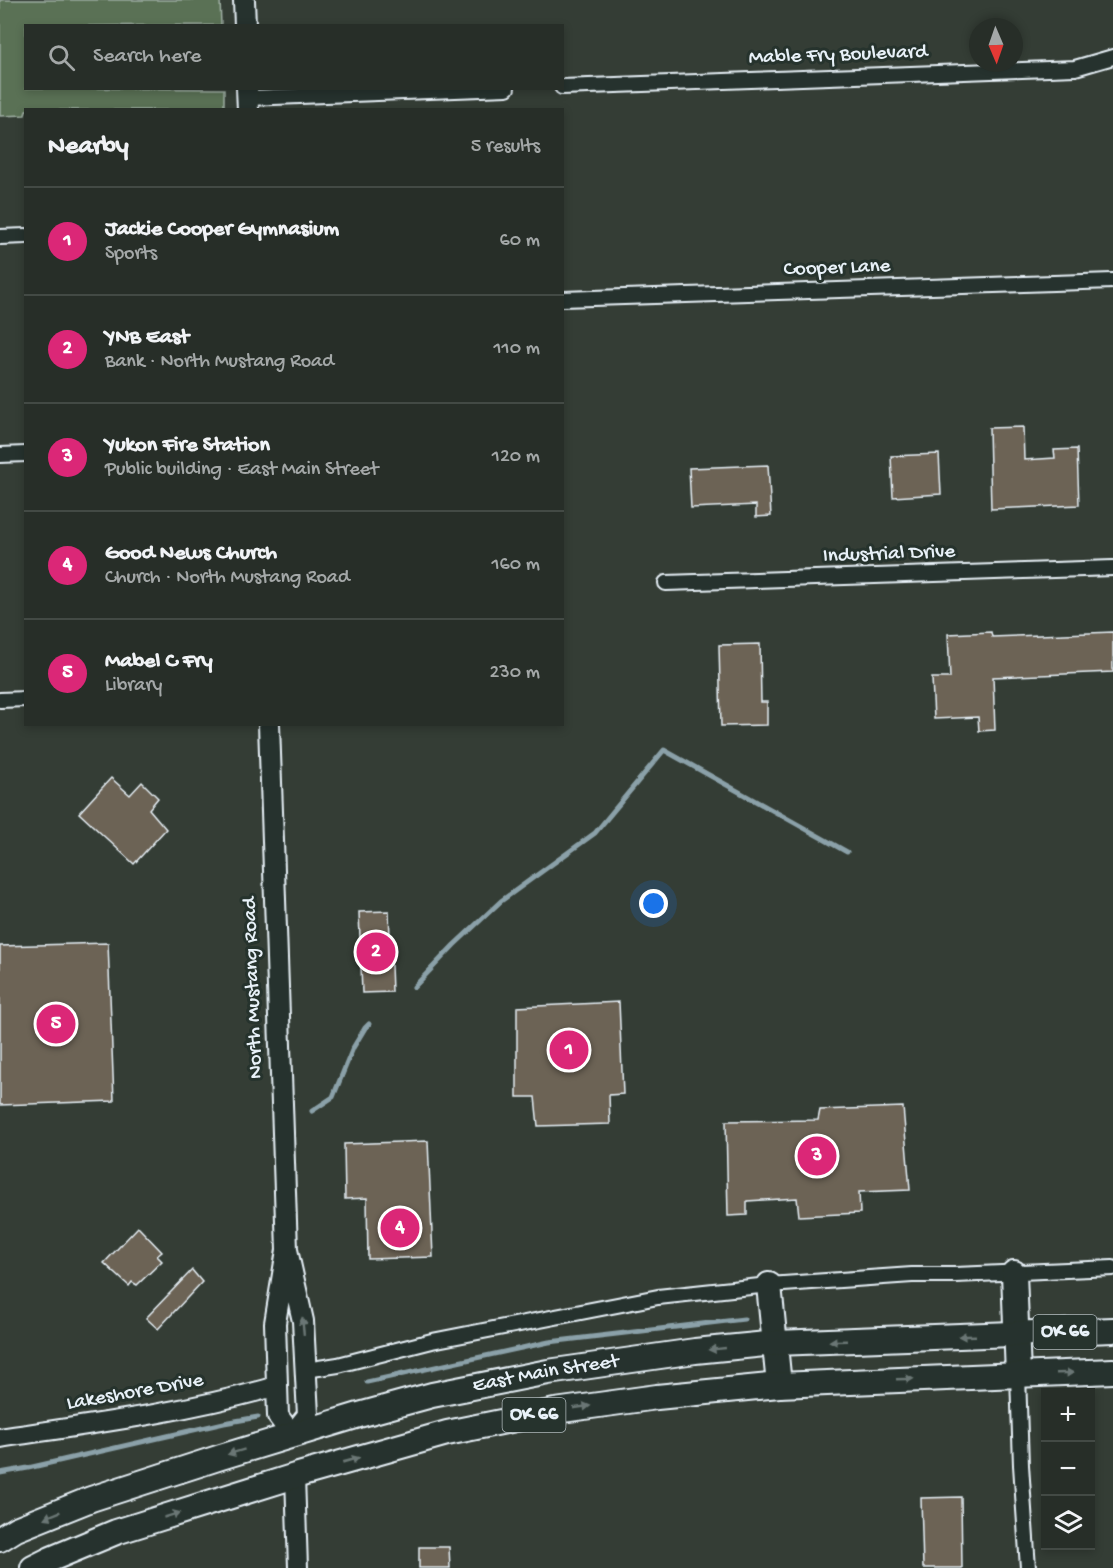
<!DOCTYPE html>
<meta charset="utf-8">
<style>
body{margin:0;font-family:"Gochi Hand",sans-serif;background:#2f3630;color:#f1f3f6}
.controls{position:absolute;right:18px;bottom:18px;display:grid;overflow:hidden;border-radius:0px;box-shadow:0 3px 9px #0003}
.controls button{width:54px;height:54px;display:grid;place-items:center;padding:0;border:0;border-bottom:2px solid #434a45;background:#272e28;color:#f1f3f6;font:30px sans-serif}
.compass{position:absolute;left:969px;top:18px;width:54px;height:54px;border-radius:50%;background:#272e28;box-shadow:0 3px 9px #0003;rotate:178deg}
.you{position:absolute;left:654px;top:904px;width:21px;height:21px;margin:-15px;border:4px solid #fff;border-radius:50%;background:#1a73e8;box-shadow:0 0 0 9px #1a73e833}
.badge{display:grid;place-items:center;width:39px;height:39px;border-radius:50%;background:#db2777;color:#fff;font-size:20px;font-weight:700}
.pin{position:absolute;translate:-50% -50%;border:3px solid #fff;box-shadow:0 2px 6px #0006}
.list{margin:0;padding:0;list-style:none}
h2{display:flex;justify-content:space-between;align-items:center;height:78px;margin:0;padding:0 24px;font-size:26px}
h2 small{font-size:20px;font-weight:400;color:#a4a8a8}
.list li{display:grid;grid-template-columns:39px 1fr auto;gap:18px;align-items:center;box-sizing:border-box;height:108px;padding:0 24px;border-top:2px solid #434a45}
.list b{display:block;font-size:22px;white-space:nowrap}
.list p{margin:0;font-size:20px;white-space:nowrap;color:#a4a8a8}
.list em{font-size:20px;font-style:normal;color:#a4a8a8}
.icon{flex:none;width:33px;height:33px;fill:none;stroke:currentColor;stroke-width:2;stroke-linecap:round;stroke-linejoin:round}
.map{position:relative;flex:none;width:1113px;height:1568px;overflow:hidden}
.search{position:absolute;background:#272e28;box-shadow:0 3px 9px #0003;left:24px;top:24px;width:540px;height:66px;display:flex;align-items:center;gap:15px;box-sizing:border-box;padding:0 21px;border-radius:0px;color:#a4a8a8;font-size:22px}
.panel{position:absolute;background:#272e28;box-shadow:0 3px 9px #0003;left:24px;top:108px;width:540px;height:618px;border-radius:0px}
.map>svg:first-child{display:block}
.green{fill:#5a7155;stroke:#a1b1a6;stroke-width:1.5}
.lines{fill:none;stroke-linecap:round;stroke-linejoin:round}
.stream{stroke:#8ba1a9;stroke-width:5}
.building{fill:#6c6355;stroke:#e8f1f8;stroke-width:1.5}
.minor-casing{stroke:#e8f1f8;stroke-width:18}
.tertiary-casing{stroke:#e8f1f8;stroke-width:22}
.secondary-casing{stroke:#e8f1f8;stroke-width:24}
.trunk-casing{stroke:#e8f1f8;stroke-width:28}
.minor{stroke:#26332d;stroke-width:14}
.tertiary{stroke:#26332d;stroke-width:18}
.secondary{stroke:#26332d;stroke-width:20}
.trunk{stroke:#26332d;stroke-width:24}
.oneway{fill:#6a7674}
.labels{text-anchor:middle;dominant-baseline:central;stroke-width:6;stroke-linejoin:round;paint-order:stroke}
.shield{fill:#26332d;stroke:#aeb8bb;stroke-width:1.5}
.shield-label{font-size:20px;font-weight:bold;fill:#e8f1f8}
.street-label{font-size:21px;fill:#e8f1f8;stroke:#26332d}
</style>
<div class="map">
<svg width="1113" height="1568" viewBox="0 0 1113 1568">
<rect width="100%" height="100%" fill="#343d35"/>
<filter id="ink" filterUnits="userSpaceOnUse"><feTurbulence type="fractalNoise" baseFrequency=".0167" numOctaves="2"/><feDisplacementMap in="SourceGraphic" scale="12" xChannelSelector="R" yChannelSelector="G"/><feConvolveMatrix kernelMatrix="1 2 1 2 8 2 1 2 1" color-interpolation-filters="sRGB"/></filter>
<g filter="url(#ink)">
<polygon class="green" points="0,0 220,0 221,25 26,26 26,88 224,89 224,108 175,110 26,110 25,115 0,116"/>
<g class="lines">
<g class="stream">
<polyline points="414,987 454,945 501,901 595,833 664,750 847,852"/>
<polyline points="312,1111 333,1097 353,1048 365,1028 369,1024"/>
<polyline points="367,1382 549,1342 744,1319"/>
<polyline points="0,1473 28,1468 224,1423 258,1417"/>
</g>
</g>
<g class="building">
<polygon points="1023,427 1024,460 1055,458 1054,450 1077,449 1079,505 991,509 989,428"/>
<polygon points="939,454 941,494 893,497 891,456"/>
<polygon points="768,465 771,516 756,517 756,505 691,508 689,468"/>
<polygon points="991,632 992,637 1113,632 1113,672 993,677 995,730 979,731 978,717 934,719 932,678 950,678 948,634"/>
<polygon points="760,644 761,702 767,702 767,725 721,726 719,645"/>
<polygon points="111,778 130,795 142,782 158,798 149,809 166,829 134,864 79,813"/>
<polygon points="389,911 392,992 362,993 359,912"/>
<polygon points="108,943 114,1101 0,1105 0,946"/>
<polygon points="619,1002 623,1094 609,1095 610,1124 538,1126 535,1097 517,1097 517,1007"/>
<polygon points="903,1107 910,1190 859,1192 860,1213 799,1216 797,1198 747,1201 747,1215 728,1216 726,1121 818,1120 820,1110"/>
<polygon points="428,1141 433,1257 368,1259 367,1198 345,1199 344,1144"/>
<polygon points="138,1227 162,1252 157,1256 162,1261 137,1285 132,1282 129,1286 104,1263"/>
<polygon points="192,1270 202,1282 158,1329 146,1318"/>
<polygon points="961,1497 962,1568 923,1568 921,1498"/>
<polygon points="419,1547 449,1547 450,1568 419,1568"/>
</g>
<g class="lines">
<defs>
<g id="minor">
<polyline points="562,87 1075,68 1113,57"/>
<polyline points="248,98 507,88"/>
<polyline points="0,237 26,236"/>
<polyline points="562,299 1113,281"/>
<polyline points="0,455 26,454"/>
<polyline points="666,583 1113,568"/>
<polyline points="0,700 26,699"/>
<polyline points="306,1370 338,1365 432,1341 658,1297 769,1285 912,1275 955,1275 1113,1268"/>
<polyline points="1018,1375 1021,1465 1028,1568"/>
</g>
<g id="tertiary">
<path d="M0,1438c93,-14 187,-26 277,-52"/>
<polyline points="295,1476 298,1568"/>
</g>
<g id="secondary">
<polyline points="244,0 245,26"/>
<polyline points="247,88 248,110"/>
<polyline points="269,724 287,1250 275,1323 278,1416 292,1435 308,1415 303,1321 287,1250"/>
</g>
<g id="trunk">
<polyline points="1014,1273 1018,1375"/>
<polyline points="769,1285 779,1385"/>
<path id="s1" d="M0,1539l16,-10 75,-30 130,-42 138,-42 73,-20 116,-23 147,-21 81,-8 337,-13"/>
<polyline points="33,1568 51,1559 116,1532 295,1476 447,1433 555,1411 657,1397 779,1385 1113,1371"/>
</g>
</defs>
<use href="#minor" class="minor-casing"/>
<use href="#tertiary" class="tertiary-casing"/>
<use href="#secondary" class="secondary-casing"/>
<use href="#trunk" class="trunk-casing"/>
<use href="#minor" class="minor"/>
<use href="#tertiary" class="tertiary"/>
<use href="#secondary" class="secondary"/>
<use href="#trunk" class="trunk"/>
</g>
<defs><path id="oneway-solid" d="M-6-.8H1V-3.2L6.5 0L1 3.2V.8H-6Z" transform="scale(1.5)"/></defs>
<g class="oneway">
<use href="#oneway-solid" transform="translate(303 1326) rotate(-96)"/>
<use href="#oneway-solid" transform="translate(967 1336) rotate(178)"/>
<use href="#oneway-solid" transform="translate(838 1341) rotate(178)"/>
<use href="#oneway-solid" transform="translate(717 1349) rotate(174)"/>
<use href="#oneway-solid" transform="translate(1065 1373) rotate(-2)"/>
<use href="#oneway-solid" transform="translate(905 1379) rotate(-2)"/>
<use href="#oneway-solid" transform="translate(582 1407) rotate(-8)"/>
<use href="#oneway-solid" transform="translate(236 1452) rotate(163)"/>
<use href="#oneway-solid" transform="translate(351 1460) rotate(-16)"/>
<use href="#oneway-solid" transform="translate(52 1515) rotate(158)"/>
<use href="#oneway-solid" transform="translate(172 1515) rotate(-17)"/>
</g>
</g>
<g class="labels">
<g class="shield">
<rect x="1033.5" y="1315" width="63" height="34" rx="4.5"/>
<rect x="502.5" y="1398" width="63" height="34" rx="4.5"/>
</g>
<g class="shield-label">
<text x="1065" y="1332">OK 66</text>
<text x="534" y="1415">OK 66</text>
</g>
<g class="street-label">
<text transform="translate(838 56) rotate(-2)">Mable Fry Boulevard</text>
<text transform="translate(837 269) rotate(-2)">Cooper Lane</text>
<text transform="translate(889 555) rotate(-2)">Industrial Drive</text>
<text transform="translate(254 988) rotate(-92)">North Mustang Road</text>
<text stroke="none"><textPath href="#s1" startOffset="572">East Main Street</textPath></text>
<text transform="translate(135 1393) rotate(-10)">Lakeshore Drive</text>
</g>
</g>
</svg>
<div class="controls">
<button>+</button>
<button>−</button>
<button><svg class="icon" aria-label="layers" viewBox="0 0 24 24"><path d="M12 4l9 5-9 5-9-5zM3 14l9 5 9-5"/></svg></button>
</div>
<svg class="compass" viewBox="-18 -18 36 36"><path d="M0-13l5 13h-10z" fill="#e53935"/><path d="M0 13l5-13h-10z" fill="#a4a8a8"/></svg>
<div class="you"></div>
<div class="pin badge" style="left:569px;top:1050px">1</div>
<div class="pin badge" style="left:376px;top:952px">2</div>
<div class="pin badge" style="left:817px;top:1156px">3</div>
<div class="pin badge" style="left:400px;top:1228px">4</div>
<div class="pin badge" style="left:56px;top:1024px">5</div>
<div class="search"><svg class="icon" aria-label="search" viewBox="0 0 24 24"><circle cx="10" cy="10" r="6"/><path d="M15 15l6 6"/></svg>Search here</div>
<section class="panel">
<h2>Nearby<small>5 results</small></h2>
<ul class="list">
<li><span class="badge">1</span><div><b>Jackie Cooper Gymnasium</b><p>Sports</p></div><em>60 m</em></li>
<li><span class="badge">2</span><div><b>YNB East</b><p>Bank · North Mustang Road</p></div><em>110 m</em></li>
<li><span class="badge">3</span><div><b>Yukon Fire Station</b><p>Public building · East Main Street</p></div><em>120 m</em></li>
<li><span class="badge">4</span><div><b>Good News Church</b><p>Church · North Mustang Road</p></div><em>160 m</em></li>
<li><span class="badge">5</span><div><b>Mabel C Fry</b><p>Library</p></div><em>230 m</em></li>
</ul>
</section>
</div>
